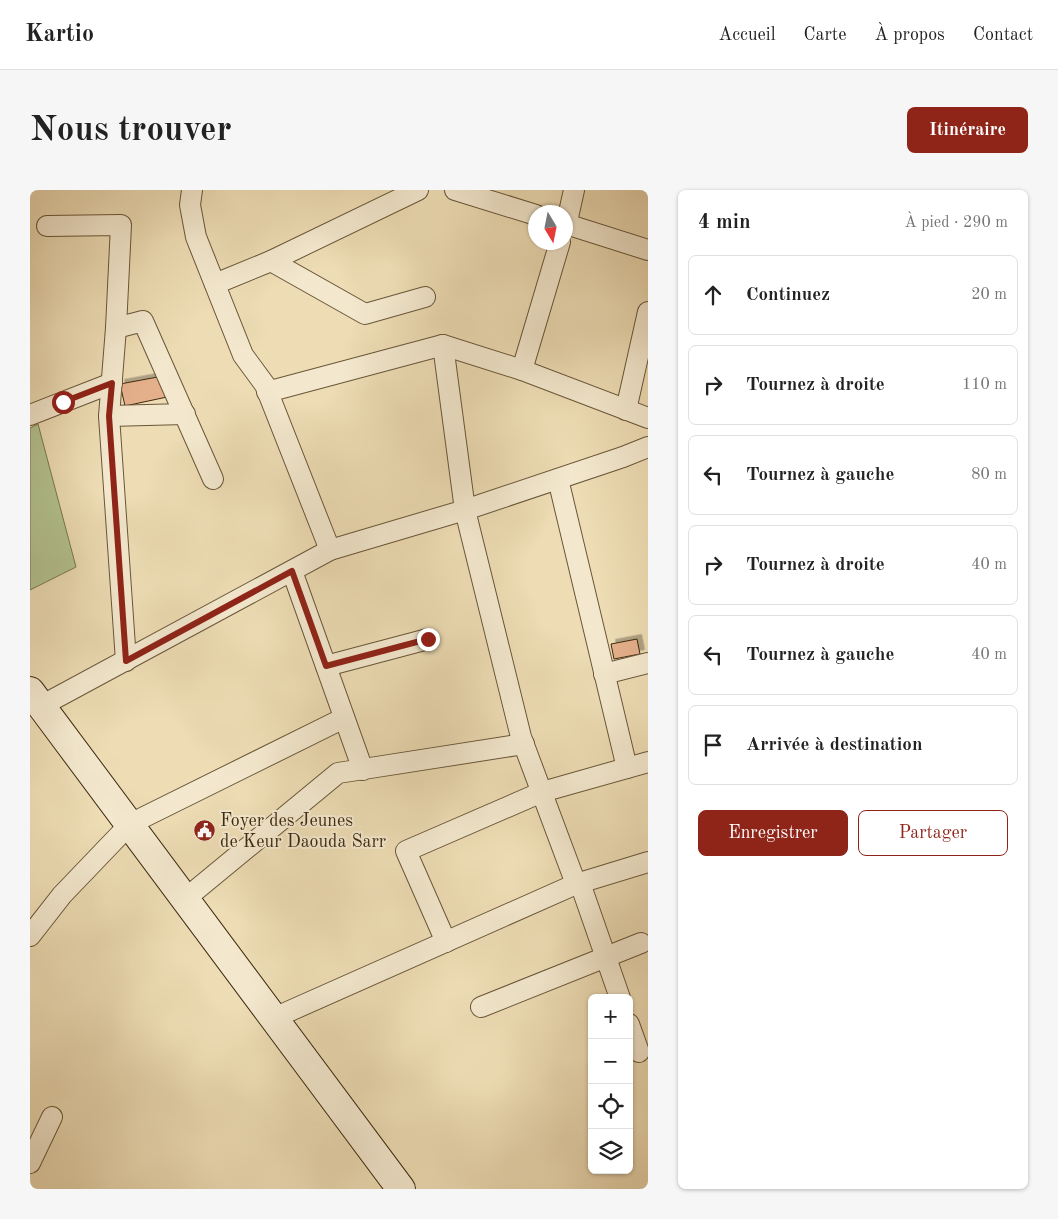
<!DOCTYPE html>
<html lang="fr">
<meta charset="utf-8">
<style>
body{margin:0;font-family:"Old Standard TT",serif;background:#f6f6f6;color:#222}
.controls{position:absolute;right:15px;bottom:15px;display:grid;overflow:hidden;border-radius:8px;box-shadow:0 1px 4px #0004}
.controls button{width:45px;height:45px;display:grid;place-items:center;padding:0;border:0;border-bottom:1px solid #e0e0e0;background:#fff;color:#222;font:25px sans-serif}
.compass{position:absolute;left:498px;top:15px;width:45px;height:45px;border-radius:50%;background:#fff;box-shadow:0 1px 4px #0004;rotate:170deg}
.stop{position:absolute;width:15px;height:15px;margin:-11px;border:4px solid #8f2418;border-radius:50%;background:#fff}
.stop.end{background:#8f2418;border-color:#fff;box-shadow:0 1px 5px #0008}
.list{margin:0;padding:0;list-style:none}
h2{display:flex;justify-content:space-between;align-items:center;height:65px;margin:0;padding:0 20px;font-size:21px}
h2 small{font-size:16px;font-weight:400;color:#767676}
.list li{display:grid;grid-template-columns:32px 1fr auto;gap:15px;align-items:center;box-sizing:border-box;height:80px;margin:0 10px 10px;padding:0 10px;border:1px solid #e0e0e0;border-radius:8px}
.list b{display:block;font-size:19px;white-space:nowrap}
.list em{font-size:16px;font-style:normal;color:#767676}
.actions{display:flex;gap:10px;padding:15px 20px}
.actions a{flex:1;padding:11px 0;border:1px solid #8f2418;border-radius:8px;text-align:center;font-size:18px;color:#8f2418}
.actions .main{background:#8f2418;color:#fff}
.icon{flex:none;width:28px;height:28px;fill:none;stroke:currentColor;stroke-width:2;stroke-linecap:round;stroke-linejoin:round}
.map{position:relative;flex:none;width:618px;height:999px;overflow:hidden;border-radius:8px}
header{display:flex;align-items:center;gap:30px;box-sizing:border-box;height:70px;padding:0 25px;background:#fff;border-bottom:1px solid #e0e0e0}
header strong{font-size:24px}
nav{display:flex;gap:28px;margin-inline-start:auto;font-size:18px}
.intro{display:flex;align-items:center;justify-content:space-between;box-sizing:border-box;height:120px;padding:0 30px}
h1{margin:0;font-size:35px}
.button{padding:12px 22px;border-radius:8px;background:#8f2418;color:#fff;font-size:18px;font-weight:700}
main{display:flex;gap:30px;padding:0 30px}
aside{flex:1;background:#fff;border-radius:8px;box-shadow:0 1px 4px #0004}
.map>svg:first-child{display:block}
.green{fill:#b3c291;stroke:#787650}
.building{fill:#e4af8b;stroke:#3d290e;filter:url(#shadow)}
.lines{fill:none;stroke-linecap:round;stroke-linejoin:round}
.street-casing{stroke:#695638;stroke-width:22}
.secondary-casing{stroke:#3d290e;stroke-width:30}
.street{stroke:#f3e8ce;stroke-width:20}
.secondary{stroke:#f3e8ce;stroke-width:28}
.route{stroke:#8f2418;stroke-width:6}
.labels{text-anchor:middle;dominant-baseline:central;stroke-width:4;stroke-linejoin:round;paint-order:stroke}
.poi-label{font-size:18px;fill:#3d290e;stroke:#f3e8ce;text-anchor:start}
</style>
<header>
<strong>Kartio</strong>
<nav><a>Accueil</a><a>Carte</a><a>À propos</a><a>Contact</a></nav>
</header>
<div class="intro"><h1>Nous trouver</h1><a class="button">Itinéraire</a></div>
<main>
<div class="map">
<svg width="618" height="999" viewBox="0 0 618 999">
<defs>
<filter id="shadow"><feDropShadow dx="4.5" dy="-4.5" stdDeviation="0" flood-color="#0004"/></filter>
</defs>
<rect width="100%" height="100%" fill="#eddcb4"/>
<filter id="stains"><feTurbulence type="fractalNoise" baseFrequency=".004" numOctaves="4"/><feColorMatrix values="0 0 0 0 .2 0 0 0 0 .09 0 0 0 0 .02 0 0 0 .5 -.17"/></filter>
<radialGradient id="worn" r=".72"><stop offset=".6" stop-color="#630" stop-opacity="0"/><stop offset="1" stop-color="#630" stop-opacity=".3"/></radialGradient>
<polygon class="green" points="8,234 46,377 0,400 0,238"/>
<g class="building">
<polygon points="133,186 137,207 95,216 90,194"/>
<polygon points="607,449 610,464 584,469 581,454"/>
</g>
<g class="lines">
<defs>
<g id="street">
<polyline points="162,0 160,15 166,47 213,165 235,195 300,360"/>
<polyline points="425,0 506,25"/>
<polyline points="536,34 618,60"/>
<polyline points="17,36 91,35 86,138 79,226 96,471"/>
<polyline points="536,36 544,0"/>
<polyline points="241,71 335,124 395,107"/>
<polyline points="185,94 241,71 388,0"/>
<polyline points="86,138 113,131 183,289"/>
<polyline points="413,155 435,320 491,547 546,694"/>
<polyline points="492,180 530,52"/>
<polyline points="237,202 413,155 492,180 618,228"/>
<polyline points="596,220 618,122"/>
<polyline points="0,225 82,193"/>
<polyline points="79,226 155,224"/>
<polyline points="528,289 597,578"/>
<polyline points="262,381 333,580"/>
<polyline points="296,476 398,449"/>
<polyline points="574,484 618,473"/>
<polyline points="11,516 300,360 435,320 593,267 618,257"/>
<polyline points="550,693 590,808"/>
<polyline points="155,709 308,583 494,554"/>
<polyline points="0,746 32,705 100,634 314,528"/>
<polyline points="416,752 376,661 512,602 618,572"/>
<polyline points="451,817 611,753"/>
<polyline points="244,828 546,694 618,672"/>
<polyline points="599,834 609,862"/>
<polyline points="0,973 22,927"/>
</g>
<polyline id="secondary" points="0,501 371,999"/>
</defs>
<use href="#street" class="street-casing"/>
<use href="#secondary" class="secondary-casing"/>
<use href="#street" class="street"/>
<use href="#secondary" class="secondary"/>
</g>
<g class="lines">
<polyline class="route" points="33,212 82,193 79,226 96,471 262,381 296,476 398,449"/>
</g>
<defs>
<symbol id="civic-disc" viewBox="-11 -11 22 22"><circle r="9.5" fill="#8f2418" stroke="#f3e8ce"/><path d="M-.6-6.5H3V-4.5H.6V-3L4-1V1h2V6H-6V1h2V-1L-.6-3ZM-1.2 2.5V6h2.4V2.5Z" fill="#fff"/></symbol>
</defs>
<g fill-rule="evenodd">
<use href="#civic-disc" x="162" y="628" width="25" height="25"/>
</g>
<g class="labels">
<g class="poi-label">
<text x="190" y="631">Foyer des Jeunes<tspan x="190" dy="21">de Keur Daouda Sarr</tspan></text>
</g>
</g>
<rect width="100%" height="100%" filter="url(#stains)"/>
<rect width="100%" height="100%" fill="url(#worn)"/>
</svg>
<div class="controls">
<button>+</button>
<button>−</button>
<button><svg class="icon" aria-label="locate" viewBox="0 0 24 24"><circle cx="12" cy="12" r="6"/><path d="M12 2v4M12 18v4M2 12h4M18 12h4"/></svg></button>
<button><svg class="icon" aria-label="layers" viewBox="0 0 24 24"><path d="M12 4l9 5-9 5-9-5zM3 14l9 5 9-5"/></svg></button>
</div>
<svg class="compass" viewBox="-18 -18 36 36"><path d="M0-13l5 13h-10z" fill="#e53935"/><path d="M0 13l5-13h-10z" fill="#767676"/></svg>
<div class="stop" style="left:33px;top:212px"></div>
<div class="stop end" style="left:398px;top:449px"></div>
</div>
<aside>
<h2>4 min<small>À pied · 290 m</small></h2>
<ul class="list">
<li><svg class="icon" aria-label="ahead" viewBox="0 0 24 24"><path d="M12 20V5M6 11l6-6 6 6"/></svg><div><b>Continuez</b></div><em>20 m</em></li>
<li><svg class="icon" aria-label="right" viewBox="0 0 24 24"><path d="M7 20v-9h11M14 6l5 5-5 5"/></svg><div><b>Tournez à droite</b></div><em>110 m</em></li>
<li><svg class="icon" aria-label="left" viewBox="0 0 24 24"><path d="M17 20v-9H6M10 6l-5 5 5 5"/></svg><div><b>Tournez à gauche</b></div><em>80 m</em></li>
<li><svg class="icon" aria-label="right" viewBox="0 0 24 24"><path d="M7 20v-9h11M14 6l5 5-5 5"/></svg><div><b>Tournez à droite</b></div><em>40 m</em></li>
<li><svg class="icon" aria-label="left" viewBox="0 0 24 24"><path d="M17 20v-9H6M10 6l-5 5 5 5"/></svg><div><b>Tournez à gauche</b></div><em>40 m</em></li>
<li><svg class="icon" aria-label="arrive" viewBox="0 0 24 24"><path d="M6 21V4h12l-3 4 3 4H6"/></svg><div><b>Arrivée à destination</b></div></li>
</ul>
<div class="actions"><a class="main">Enregistrer</a><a>Partager</a></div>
</aside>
</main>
